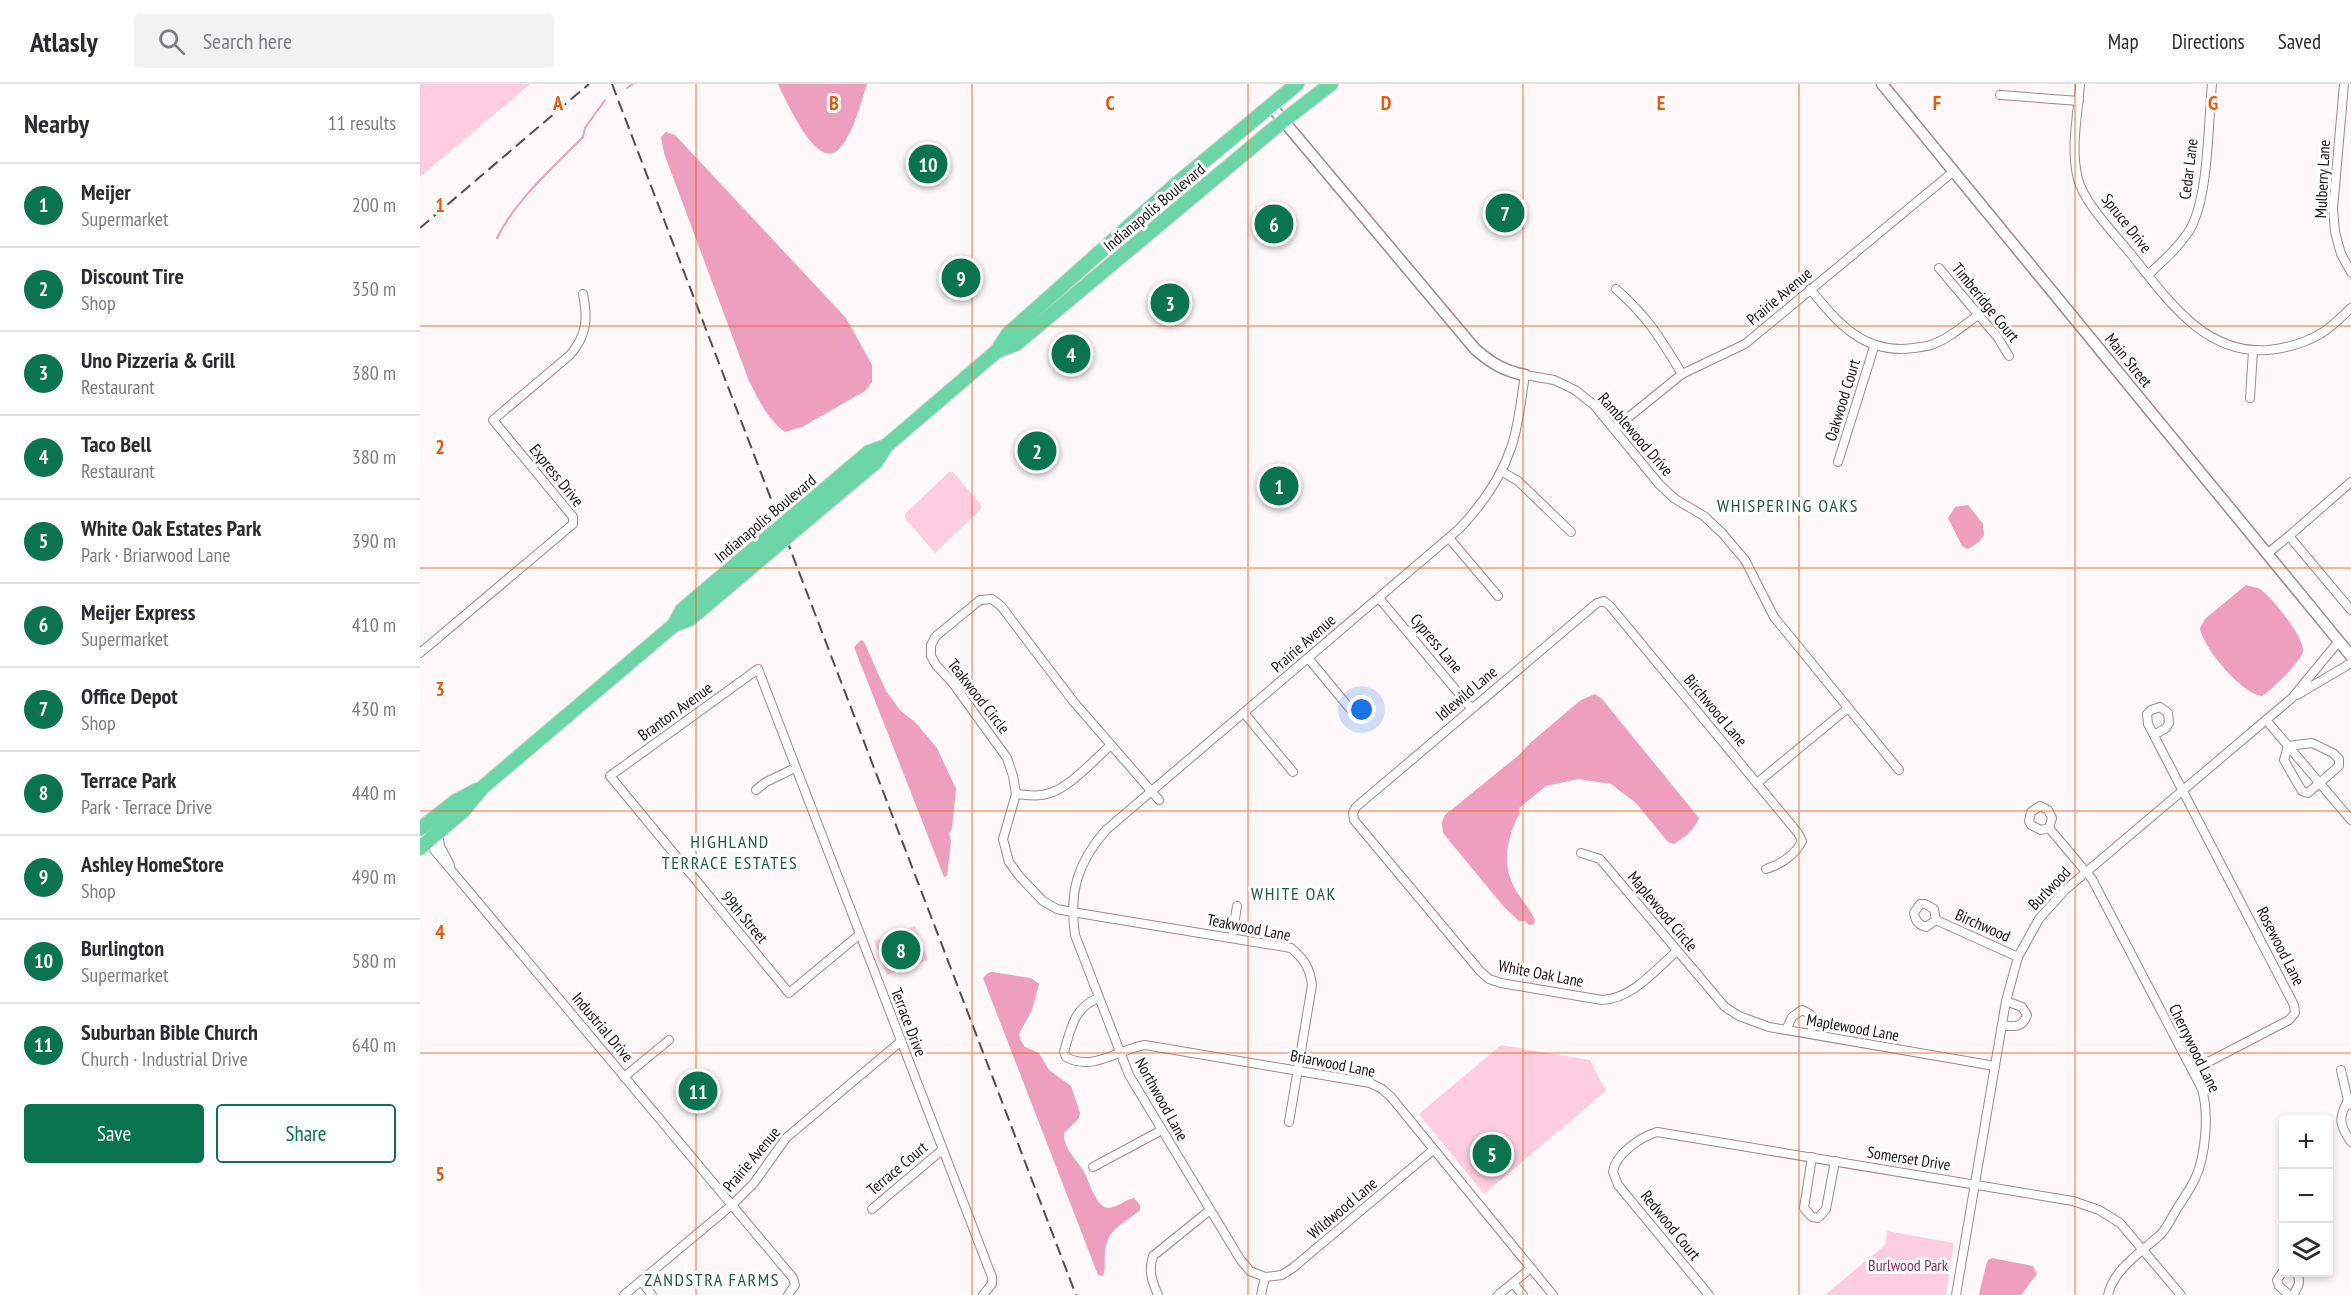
<!DOCTYPE html>
<meta charset="utf-8">
<style>
body{margin:0;font-family:"PT Sans Narrow",sans-serif;background:#f2f2f3;color:#2b2b33}
.controls{position:absolute;right:18px;bottom:18px;display:grid;overflow:hidden;border-radius:6px;box-shadow:0 3px 9px #0003}
.controls button{width:54px;height:54px;display:grid;place-items:center;padding:0;border:0;border-bottom:2px solid #e1e1e2;background:#fff;color:#2b2b33;font:30px sans-serif}
.you{position:absolute;left:942px;top:626px;width:21px;height:21px;margin:-15px;border:4px solid #fff;border-radius:50%;background:#1a73e8;box-shadow:0 0 0 9px #1a73e833}
.badge{display:grid;place-items:center;width:39px;height:39px;border-radius:50%;background:#09744d;color:#fff;font-size:20px;font-weight:700}
.pin{position:absolute;translate:-50% -50%;border:3px solid #fff;box-shadow:0 2px 6px #0006}
.list{margin:0;padding:0;list-style:none}
h2{display:flex;justify-content:space-between;align-items:center;height:78px;margin:0;padding:0 24px;font-size:26px}
h2 small{font-size:20px;font-weight:400;color:#7c7c81}
.list li{display:grid;grid-template-columns:39px 1fr auto;gap:18px;align-items:center;box-sizing:border-box;height:84px;padding:0 24px;border-top:2px solid #e1e1e2}
.list b{display:block;font-size:22px;white-space:nowrap}
.list p{margin:0;font-size:20px;white-space:nowrap;color:#7c7c81}
.list em{font-size:20px;font-style:normal;color:#7c7c81}
.actions{display:flex;gap:12px;padding:18px 24px}
.actions a{flex:1;padding:14px 0;border:2px solid #09744d;border-radius:6px;text-align:center;font-size:21px;color:#09744d}
.actions .main{background:#09744d;color:#fff}
.icon{flex:none;width:33px;height:33px;fill:none;stroke:currentColor;stroke-width:2;stroke-linecap:round;stroke-linejoin:round}
.map{position:relative;flex:none;width:1931px;height:1211px;overflow:hidden}
header{display:flex;align-items:center;gap:36px;box-sizing:border-box;height:84px;padding:0 30px;background:#fff;border-bottom:2px solid #e1e1e2}
header strong{font-size:28px}
nav{display:flex;gap:33px;margin-inline-start:auto;font-size:21px}
.search{width:420px;height:54px;background:#f2f2f3;display:flex;align-items:center;gap:15px;box-sizing:border-box;padding:0 21px;border-radius:6px;color:#7c7c81;font-size:22px}
main{display:flex}
aside{flex:1;background:#fff}
.map>svg:first-child{display:block}
.green{fill:#fecddf}
.water{fill:#ed9fbd}
.lines{fill:none;stroke-linecap:round;stroke-linejoin:round}
.stream{stroke:#ed9fbd;stroke-width:2}
.minor-casing{stroke:#a38691;stroke-width:10}
.tertiary-casing{stroke:#a38691;stroke-width:13}
.trunk-casing{stroke:#d6d4d5;stroke-width:16}
.minor{stroke:#fff;stroke-width:8}
.tertiary{stroke:#fff;stroke-width:10}
.trunk{stroke:#6cd6a8;stroke-width:14}
.rail{stroke:#554c4f;stroke-width:2;stroke-dasharray:12 6;stroke-linecap:butt}
.trunk-bridge-casing{stroke:#d6d4d5;stroke-width:16;stroke-linecap:butt}
.trunk-bridge{stroke:#6cd6a8;stroke-width:14}
.grid{fill:none;stroke:#e8590c;stroke-width:1.5;stroke-opacity:0.55}
.labels{text-anchor:middle;dominant-baseline:central;stroke-width:6;stroke-linejoin:round;paint-order:stroke}
.street-label{font-size:16px;fill:#1b1014;stroke:#fff}
.park-label{font-size:16px;fill:#872d57;stroke:#fff}
.neighbourhood-label{font-size:18px;letter-spacing:1.5px;fill:#1d5c40;stroke:#fff}
.grid-label{font-size:20px;text-anchor:middle;font-weight:bold;fill:#e8590c;stroke:#fff;stroke-width:6;stroke-linejoin:round;paint-order:stroke}
</style>
<header>
<strong>Atlasly</strong>
<div class="search"><svg class="icon" aria-label="search" viewBox="0 0 24 24"><circle cx="10" cy="10" r="6"/><path d="M15 15l6 6"/></svg>Search here</div>
<nav><a>Map</a><a>Directions</a><a>Saved</a></nav>
</header>
<main>
<aside>
<h2>Nearby<small>11 results</small></h2>
<ul class="list">
<li><span class="badge">1</span><div><b>Meijer</b><p>Supermarket</p></div><em>200 m</em></li>
<li><span class="badge">2</span><div><b>Discount Tire</b><p>Shop</p></div><em>350 m</em></li>
<li><span class="badge">3</span><div><b>Uno Pizzeria &amp; Grill</b><p>Restaurant</p></div><em>380 m</em></li>
<li><span class="badge">4</span><div><b>Taco Bell</b><p>Restaurant</p></div><em>380 m</em></li>
<li><span class="badge">5</span><div><b>White Oak Estates Park</b><p>Park · Briarwood Lane</p></div><em>390 m</em></li>
<li><span class="badge">6</span><div><b>Meijer Express</b><p>Supermarket</p></div><em>410 m</em></li>
<li><span class="badge">7</span><div><b>Office Depot</b><p>Shop</p></div><em>430 m</em></li>
<li><span class="badge">8</span><div><b>Terrace Park</b><p>Park · Terrace Drive</p></div><em>440 m</em></li>
<li><span class="badge">9</span><div><b>Ashley HomeStore</b><p>Shop</p></div><em>490 m</em></li>
<li><span class="badge">10</span><div><b>Burlington</b><p>Supermarket</p></div><em>580 m</em></li>
<li><span class="badge">11</span><div><b>Suburban Bible Church</b><p>Church · Industrial Drive</p></div><em>640 m</em></li>
</ul>
<div class="actions"><a class="main">Save</a><a>Share</a></div>
</aside>
<div class="map">
<svg width="1931" height="1211" viewBox="0 0 1931 1211">
<rect width="100%" height="100%" fill="#fef8fa"/>
<g class="green">
<polygon points="0,0 110,0 0,93"/>
<polygon points="529,388 533,388 561,421 561,425 515,469 485,434 485,430"/>
<polygon points="495,842 508,876 467,891 454,857"/>
<polygon points="1081,961 1170,976 1186,1007 1064,1110 999,1030"/>
<polygon points="1467,1147 1534,1159 1526,1211 1405,1211 1465,1161"/>
</g>
<g class="water">
<path d="M358,0h89c-7,20 -13,48 -27,64 -22,27 -55,-50 -62,-64z"/>
<path d="M246,48l9,3 171,183 26,47v17l-7,9 -63,36 -17,5c-18,-13 -26,-32 -36,-51l-85,-228 -3,-16z"/>
<polygon points="1548,421 1563,440 1564,451 1560,457 1548,465 1542,462 1528,434 1535,423"/>
<path d="M1826,501c5,2 10,2 14,4 12,8 44,48 43,62 -1,10 -32,39 -41,45 -20,-2 -59,-48 -62,-68l5,-9z"/>
<polygon points="441,556 444,558 466,607 480,626 496,639 517,664 536,705 532,744 529,750 531,757 527,792 524,793 434,563"/>
<path d="M1175,610l7,5 97,119c-5,12 -14,19 -25,26l-6,-2 -32,-39 -25,-19 -33,-5 -32,7 -28,23 2,4c-11,18 -18,47 -9,67 5,15 18,26 24,40l-1,4 -5,1 -4,-4h-6l-15,-14 -61,-74 -1,-11 3,-7 74,-60 11,-12 51,-43z"/>
<path d="M572,888l39,6 8,6 -7,26 -13,24 1,5 5,8 14,6 10,17 22,16 9,27 -1,5 -15,15c-1,17 14,27 21,41 5,9 11,33 23,34 9,0 18,-9 26,-10l6,7v5c-16,14 -33,18 -35,42 -1,9 1,17 -2,24l-5,-1 -115,-297 5,-5z"/>
<polygon points="1572,1174 1613,1182 1617,1190 1601,1211 1559,1211 1566,1181 1568,1176"/>
</g>
<g class="lines">
<g class="stream">
<polyline points="207,4 213,0"/>
<path d="M77,154c18,-37 57,-72 86,-101l2,-9 20,-28"/>
</g>
<defs>
<g id="minor">
<path d="M1660,0c-2,31 -10,64 -2,95 6,24 36,54 52,74 36,44 73,102 138,97 19,-2 35,-6 52,-16 11,-6 21,-17 31,-26"/>
<polyline points="1924,0 1913,125 1915,148 1921,170 1931,188"/>
<polyline points="1580,11 1659,17"/>
<polyline points="1519,184 1578,254 1589,272"/>
<path d="M1728,191c15,-14 30,-27 41,-44 20,-32 19,-108 23,-147"/>
<path d="M1196,205c31,27 45,50 66,85"/>
<path d="M1390,205c28,34 54,66 103,59 5,-1 12,-1 18,-3 17,-6 32,-19 47,-30"/>
<polyline points="1830,314 1833,267"/>
<polyline points="1194,345 1262,290 1325,260 1534,87"/>
<polyline points="1418,378 1454,263"/>
<polyline points="1081,387 1098,397 1151,448"/>
<polyline points="1869,452 1931,398"/>
<polyline points="1029,454 1078,512"/>
<polyline points="1848,469 1869,452 1931,526"/>
<polyline points="959,514 1051,624"/>
<path d="M0,569l153,-129v-7l-80,-97 77,-65c17,-20 18,-36 13,-61"/>
<polyline points="888,574 937,633"/>
<polyline points="1877,611 1931,579"/>
<polyline points="824,629 873,688"/>
<polyline points="1846,636 1931,736"/>
<polyline points="1734,651 1746,644 1749,639 1748,629 1740,623 1731,626 1727,630 1728,640 1874,921 1875,929 1869,936 1773,986"/>
<polygon points="1892,659 1913,669 1919,675 1919,682 1888,709 1882,707 1864,676 1868,662"/>
<polyline points="1337,699 1428,624"/>
<polyline points="336,706 346,698 375,684"/>
<path d="M596,710c12,1 23,3 34,-1 20,-6 45,-34 61,-48"/>
<path d="M739,716l-86,-99 -72,-95 -9,-7 -12,1 -44,36 -5,9v11l5,9 16,17 55,76 6,18 3,18 -13,45 6,23 11,15 23,24 14,8 15,3 219,36c13,11 19,20 21,37l-23,137"/>
<path d="M1629,744l-8,2 -10,-5 -2,-4 2,-9 9,-6 8,4 4,8 -3,10 43,51 110,210c7,25 4,66 -7,90 -5,10 -11,19 -17,28 -5,8 -10,19 -17,27 -19,18 -47,34 -53,61"/>
<polyline points="0,749 373,1194 375,1201 368,1211"/>
<polyline points="18,749 20,762 30,781"/>
<polyline points="1161,769 1180,775 1305,923 1319,932 1349,943 1575,982"/>
<path d="M1516,836l-2,-11 -9,-5h-5l-6,9c1,7 4,12 12,14l10,-7 82,37"/>
<polyline points="440,850 369,909 190,692 338,585 572,1193 572,1200 563,1211"/>
<polyline points="812,854 817,822"/>
<path d="M1257,867c-22,19 -45,48 -75,49l-101,-17 -12,-4 -9,-8 -126,-151 -1,-7 3,-6 241,-204 7,-2 6,5 188,227 4,8c-6,13 -22,24 -36,28"/>
<path d="M678,914c-24,10 -27,30 -34,54l2,5c27,15 53,-8 79,-12l225,38 12,6 9,8 162,198"/>
<path d="M1582,941c11,2 21,3 25,-10l-5,-8 -16,-6"/>
<polyline points="1366,946 1372,933 1382,926 1390,930 1393,937 1391,950"/>
<polyline points="1921,986 1929,1021"/>
<polyline points="204,993 249,956"/>
<path d="M1927,1018c-9,17 -7,24 4,40"/>
<polyline points="1392,1073 1384,1124 1392,1133 1398,1134 1406,1125 1415,1077"/>
<polyline points="673,1083 742,1046"/>
<polyline points="452,1125 522,1066"/>
<polyline points="1864,1186 1857,1196 1859,1202 1869,1211"/>
<path d="M845,1193l-15,-6 -10,-12 -111,-184 -54,-140c-6,-43 2,-72 31,-105l353,-301c23,-24 41,-49 52,-81 8,-23 10,-49 14,-73l29,5 21,10 19,15 65,79 16,15 29,17 18,17 23,27 29,57 125,153"/>
<polyline points="845,1193 862,1191 874,1183 1013,1066"/>
<polyline points="221,1197 232,1211"/>
<polyline points="1093,1199 1103,1211"/>
<polyline points="204,1211 313,1120 334,1099 366,1054 480,958"/>
<path d="M738,1211c-6,-14 -10,-24 -5,-39l57,-46"/>
<polyline points="841,1211 845,1193"/>
<polyline points="1078,1211 1111,1184"/>
<path d="M1289,1211l-91,-110 -5,-13c2,-18 28,-35 44,-40l416,69 26,9 21,13 61,72"/>
<polyline points="1536,1211 1586,917 1598,873 1619,835 1645,806 1872,614 1919,557"/>
<path d="M1873,1211c5,-8 9,-14 3,-23"/>
</g>
<g id="tertiary">
<polyline points="1462,0 1931,572"/>
<path d="M851,22l204,243c16,14 29,22 50,26"/>
</g>
<g id="trunk">
<polyline points="577,267 596,260 863,37 911,0"/>
<polyline points="391,417 449,368 466,362"/>
<polyline points="400,425 456,378 466,362 577,267 588,250 753,103 877,0"/>
<polyline points="254,541 262,526 328,470"/>
<polyline points="0,745 36,717 57,706"/>
<polyline points="0,764 43,727 63,703 254,541 270,535 335,480"/>
</g>
</defs>
<use href="#minor" class="minor-casing"/>
<use href="#tertiary" class="tertiary-casing"/>
<use href="#trunk" class="trunk-casing"/>
<use href="#minor" class="minor"/>
<use href="#tertiary" class="tertiary"/>
<use href="#trunk" class="trunk"/>
<g class="rail">
<polyline points="192,0 656,1211"/>
<polyline points="0,144 169,0"/>
</g>
<defs>
<g id="trunk-bridge">
<polyline points="328,470 391,417"/>
<polyline points="335,480 400,425"/>
</g>
</defs>
<use href="#trunk-bridge" class="trunk-bridge-casing"/>
<use href="#trunk-bridge" class="trunk-bridge"/>
</g>
<path class="grid" d="M276,0v1211M552,0v1211M828,0v1211M1103,0v1211M1379,0v1211M1655,0v1211M0,242h1931M0,484h1931M0,727h1931M0,969h1931"/>
<g class="labels">
<g class="street-label">
<text transform="translate(1768 85) rotate(-83)">Cedar Lane</text>
<text transform="translate(1902 95) rotate(-87)">Mulberry Lane</text>
<text transform="translate(734 123) rotate(-40)">Indianapolis Boulevard</text>
<text transform="translate(1707 139) rotate(52)">Spruce Drive</text>
<text transform="translate(1359 212) rotate(-40)">Prairie Avenue</text>
<text transform="translate(1566 218) rotate(51)">Timberidge Court</text>
<text transform="translate(1709 276) rotate(51)">Main Street</text>
<text transform="translate(1422 316) rotate(-73)">Oakwood Court</text>
<text transform="translate(1216 350) rotate(49)">Ramblewood Drive</text>
<text transform="translate(137 391) rotate(51)">Express Drive</text>
<text transform="translate(345 434) rotate(-40)">Indianapolis Boulevard</text>
<text transform="translate(883 559) rotate(-41)">Prairie Avenue</text>
<text transform="translate(1017 559) rotate(50)">Cypress Lane</text>
<text transform="translate(1046 609) rotate(-40)">Idlewild Lane</text>
<text transform="translate(559 612) rotate(52)">Teakwood Circle</text>
<text transform="translate(1296 626) rotate(50)">Birchwood Lane</text>
<text transform="translate(255 627) rotate(-36)">Branton Avenue</text>
<text transform="translate(1629 804) rotate(-46)">Burlwood</text>
<text transform="translate(1243 827) rotate(50)">Maplewood Circle</text>
<text transform="translate(325 833) rotate(50)">99th Street</text>
<text transform="translate(1563 841) rotate(24)">Birchwood</text>
<text transform="translate(829 843) rotate(11)">Teakwood Lane</text>
<text transform="translate(1861 862) rotate(63)">Rosewood Lane</text>
<text transform="translate(1121 889) rotate(11)">White Oak Lane</text>
<text transform="translate(489 938) rotate(69)">Terrace Drive</text>
<text transform="translate(183 943) rotate(50)">Industrial Drive</text>
<text transform="translate(1433 943) rotate(10)">Maplewood Lane</text>
<text transform="translate(1775 964) rotate(64)">Cherrywood Lane</text>
<text transform="translate(913 979) rotate(11)">Briarwood Lane</text>
<text transform="translate(742 1015) rotate(61)">Northwood Lane</text>
<text transform="translate(1489 1074) rotate(9)">Somerset Drive</text>
<text transform="translate(331 1075) rotate(-50)">Prairie Avenue</text>
<text transform="translate(477 1084) rotate(-40)">Terrace Court</text>
<text transform="translate(922 1124) rotate(-40)">Wildwood Lane</text>
<text transform="translate(1251 1141) rotate(51)">Redwood Court</text>
</g>
<g class="park-label">
<text x="1488" y="1181">Burlwood Park</text>
</g>
<g class="neighbourhood-label">
<text x="1368" y="421">WHISPERING OAKS</text>
<text x="310" y="757">HIGHLAND<tspan x="310" dy="21">TERRACE ESTATES</tspan></text>
<text x="874" y="809">WHITE OAK</text>
<text x="292" y="1195">ZANDSTRA FARMS</text>
</g>
</g>
<g class="grid-label">
<text x="138" y="26">A</text>
<text x="414" y="26">B</text>
<text x="690" y="26">C</text>
<text x="966" y="26">D</text>
<text x="1241" y="26">E</text>
<text x="1517" y="26">F</text>
<text x="1793" y="26">G</text>
<text x="20" y="128">1</text>
<text x="20" y="370">2</text>
<text x="20" y="612">3</text>
<text x="20" y="855">4</text>
<text x="20" y="1097">5</text>
</g>
</svg>
<div class="controls">
<button>+</button>
<button>−</button>
<button><svg class="icon" aria-label="layers" viewBox="0 0 24 24"><path d="M12 4l9 5-9 5-9-5zM3 14l9 5 9-5"/></svg></button>
</div>
<div class="you"></div>
<div class="pin badge" style="left:859px;top:402px">1</div>
<div class="pin badge" style="left:617px;top:367px">2</div>
<div class="pin badge" style="left:750px;top:219px">3</div>
<div class="pin badge" style="left:651px;top:270px">4</div>
<div class="pin badge" style="left:1072px;top:1070px">5</div>
<div class="pin badge" style="left:854px;top:140px">6</div>
<div class="pin badge" style="left:1085px;top:129px">7</div>
<div class="pin badge" style="left:481px;top:866px">8</div>
<div class="pin badge" style="left:541px;top:194px">9</div>
<div class="pin badge" style="left:508px;top:80px">10</div>
<div class="pin badge" style="left:278px;top:1007px">11</div>
</div>
</main>
